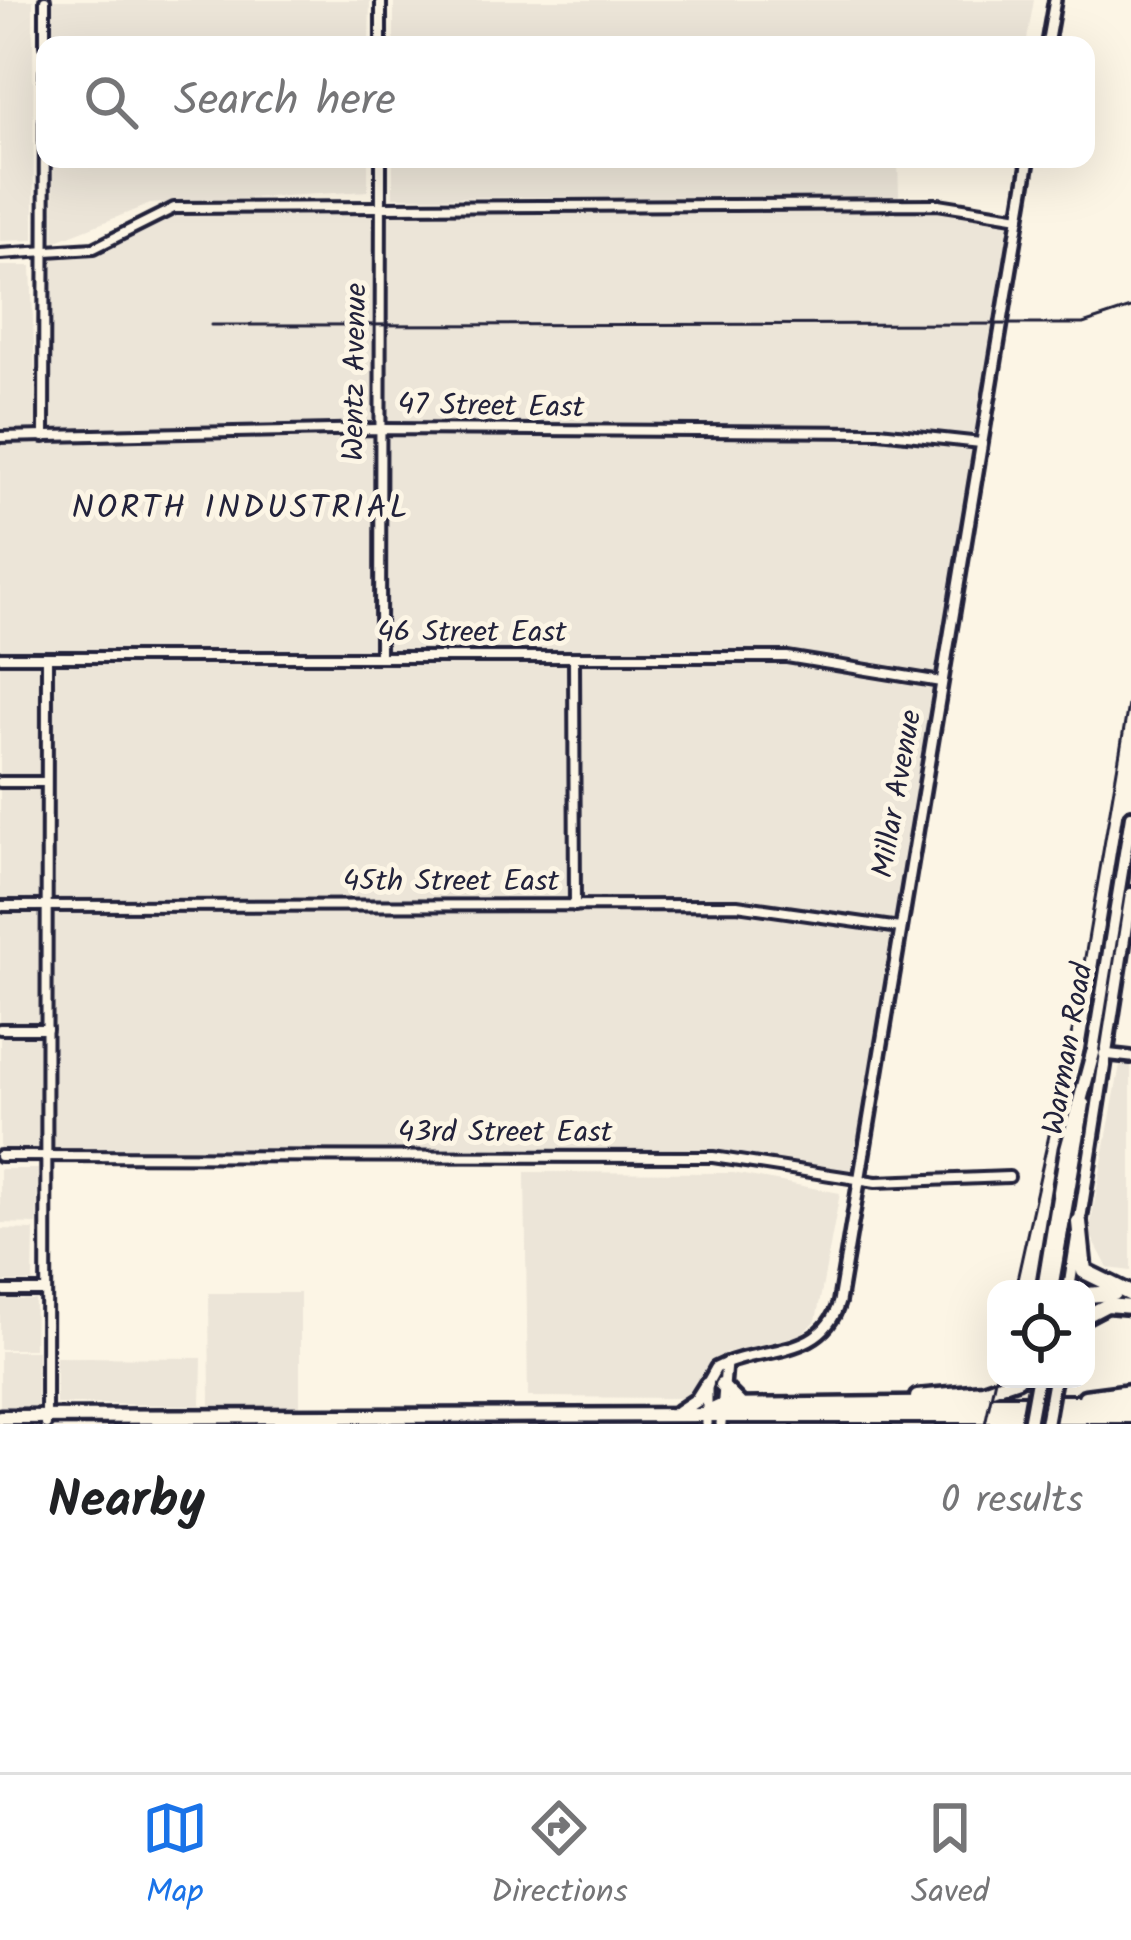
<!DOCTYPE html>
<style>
body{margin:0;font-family:Kalam,sans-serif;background:#f2f2f2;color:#202124}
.controls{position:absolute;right:36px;bottom:36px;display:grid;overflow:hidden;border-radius:24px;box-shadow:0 12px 48px #0002}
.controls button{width:108px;height:108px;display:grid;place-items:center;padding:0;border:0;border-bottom:3px solid #e0e0e0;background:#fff;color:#202124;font:60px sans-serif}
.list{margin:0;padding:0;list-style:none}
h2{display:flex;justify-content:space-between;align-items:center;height:156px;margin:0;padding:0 48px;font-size:51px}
h2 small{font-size:39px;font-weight:400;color:#757577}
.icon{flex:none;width:66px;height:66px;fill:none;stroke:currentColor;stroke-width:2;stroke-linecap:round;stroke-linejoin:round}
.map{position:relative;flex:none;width:1131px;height:1424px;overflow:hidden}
.search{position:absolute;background:#fff;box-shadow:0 12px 48px #0002;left:36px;right:36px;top:36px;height:132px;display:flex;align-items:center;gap:30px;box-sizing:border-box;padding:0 42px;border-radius:24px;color:#757577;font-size:45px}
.sheet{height:348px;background:#fff}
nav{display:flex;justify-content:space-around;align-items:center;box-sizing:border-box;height:168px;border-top:3px solid #e0e0e0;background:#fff;font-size:33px;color:#757577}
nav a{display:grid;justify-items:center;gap:6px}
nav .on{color:#1a73e8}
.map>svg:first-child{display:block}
.built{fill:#ece5d8}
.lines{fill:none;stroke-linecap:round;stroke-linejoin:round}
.minor-casing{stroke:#22223b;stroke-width:16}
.tertiary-casing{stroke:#22223b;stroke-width:18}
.secondary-casing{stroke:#22223b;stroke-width:20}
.trunk-casing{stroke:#22223b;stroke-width:21}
.motorway-casing{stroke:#22223b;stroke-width:22}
.minor{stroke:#fcf5e5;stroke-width:8}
.tertiary{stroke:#fcf5e5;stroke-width:9}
.secondary{stroke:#fcf5e5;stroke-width:10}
.trunk{stroke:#fcf5e5;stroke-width:12}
.motorway{stroke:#fcf5e5;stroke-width:14}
.rail{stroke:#22223b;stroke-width:3}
.secondary-bridge-casing{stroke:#22223b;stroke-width:20;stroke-linecap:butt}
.secondary-bridge{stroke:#fcf5e5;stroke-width:10}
.labels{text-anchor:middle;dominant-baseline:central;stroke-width:10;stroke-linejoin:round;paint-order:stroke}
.street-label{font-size:30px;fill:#22223b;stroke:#fcf5e5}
.neighbourhood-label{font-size:33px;letter-spacing:3px;fill:#22223b;stroke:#fcf5e5}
</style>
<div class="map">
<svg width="1131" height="1424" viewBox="0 0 1131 1424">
<rect width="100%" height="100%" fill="#fcf5e5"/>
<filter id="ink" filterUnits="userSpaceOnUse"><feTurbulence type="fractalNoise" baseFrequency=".00833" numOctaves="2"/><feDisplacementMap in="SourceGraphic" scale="24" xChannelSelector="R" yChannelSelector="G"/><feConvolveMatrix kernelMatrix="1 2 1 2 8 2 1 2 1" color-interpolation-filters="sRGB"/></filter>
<g filter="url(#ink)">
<g class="built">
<polygon points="0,0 33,0 34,240 0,241"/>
<polygon points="52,0 370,0 369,45 52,45"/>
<polygon points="394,0 1034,0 1026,45 394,45"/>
<polygon points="53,159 368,159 368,191 150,204 54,242"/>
<polygon points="393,159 898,159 899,197 393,197"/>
<polygon points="382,203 938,204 1020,217 857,1179 719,1158 0,1156 0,437 44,437 44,254 94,248 174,208"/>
<polygon points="0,266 31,266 37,428 0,428"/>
<polygon points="1120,1065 1131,1066 1131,1271 1108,1268 1089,1232"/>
<polygon points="0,1169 38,1169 37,1224 0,1223"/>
<polygon points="525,1172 733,1173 840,1193 816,1321 800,1335 725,1353 708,1364 687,1398 528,1397"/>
<polygon points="0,1229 34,1230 33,1282 0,1282"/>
<polygon points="300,1293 300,1407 210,1407 209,1293"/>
<polygon points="0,1299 35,1300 34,1349 0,1349"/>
<rect x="0" y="1351" width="37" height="56"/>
<polygon points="56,1357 202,1358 201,1405 56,1404"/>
</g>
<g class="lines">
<defs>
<g id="minor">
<polyline points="45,0 45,45"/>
<polyline points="381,0 381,45"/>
<polyline points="0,254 94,248 174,208 938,204 1020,217"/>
<polyline points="0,437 379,429 879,432 981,443"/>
<polyline points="44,437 45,72"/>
<polyline points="380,656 381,159"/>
<polyline points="0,657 787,657 941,682"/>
<polyline points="574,658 575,906"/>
<polyline points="0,782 46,782"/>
<polyline points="0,906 737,905 900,928"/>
<polyline points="0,1029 47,1029"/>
<polyline points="0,1156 713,1157 876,1182 1009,1177"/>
<polyline points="0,1291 46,1291"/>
<polyline points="46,1424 47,658"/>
</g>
<g id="tertiary">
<polyline points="1047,45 1055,0"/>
<polyline points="1104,1054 1131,1057"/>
<path d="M707,1424v-40l9,-16c43,-23 106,-8 123,-66l190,-1143"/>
<polyline points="721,1424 726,1363"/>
</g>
<g id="secondary">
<polyline points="1092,1056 1131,816"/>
<polyline points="1052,1289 1084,1104"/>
<polyline points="1069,1289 1131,894"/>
</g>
<g id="trunk">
<polyline points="1044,1289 1067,1149 1093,1053"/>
<polyline points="1086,1316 1107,1305 1131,1307"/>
<polyline points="721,1385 739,1403"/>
<polyline points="917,1397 983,1391 1018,1379"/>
<polyline points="1085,1397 1131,1391"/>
<polyline points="679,1412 697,1400 707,1384"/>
<polyline points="708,1412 721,1406 980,1403"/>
<polyline points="0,1417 721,1415"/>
</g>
<g id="motorway">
<polyline points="1079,1222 1084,1271 1131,1294"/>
<polyline points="1086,1295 1114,1293"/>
<polyline points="972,1403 1131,1403"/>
<polyline points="721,1415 1131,1415"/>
</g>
</defs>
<use href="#minor" class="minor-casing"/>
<use href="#tertiary" class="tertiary-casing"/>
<use href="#secondary" class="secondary-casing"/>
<use href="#trunk" class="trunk-casing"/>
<use href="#motorway" class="motorway-casing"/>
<use href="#minor" class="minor"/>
<use href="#tertiary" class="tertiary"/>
<use href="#secondary" class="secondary"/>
<use href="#trunk" class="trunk"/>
<use href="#motorway" class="motorway"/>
<g class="rail">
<polyline points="211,325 1083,324 1131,308"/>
<polyline points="1015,1289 1074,1022 1131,687"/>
<polyline points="985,1424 996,1374"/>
</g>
<defs>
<g id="secondary-bridge">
<polyline points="1029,1424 1037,1380"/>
<polyline points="1046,1424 1054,1379"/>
</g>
</defs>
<use href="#secondary-bridge" class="secondary-bridge-casing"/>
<use href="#secondary-bridge" class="secondary-bridge"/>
</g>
</g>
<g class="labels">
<g class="street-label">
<text transform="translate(356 372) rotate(-89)">Wentz Avenue</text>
<text transform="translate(491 407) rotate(1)">47 Street East</text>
<text x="472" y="633">46 Street East</text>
<text transform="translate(898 794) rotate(-80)">Millar Avenue</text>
<text x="451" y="882">45th Street East</text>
<text transform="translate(1069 1049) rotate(-80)">Warman Road</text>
<text x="505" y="1133">43rd Street East</text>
</g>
<g class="neighbourhood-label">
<text x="241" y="509">NORTH INDUSTRIAL</text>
</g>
</g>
</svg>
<div class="controls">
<button><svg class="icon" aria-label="locate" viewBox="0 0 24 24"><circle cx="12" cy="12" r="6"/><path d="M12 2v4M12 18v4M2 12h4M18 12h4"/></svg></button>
</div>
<div class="search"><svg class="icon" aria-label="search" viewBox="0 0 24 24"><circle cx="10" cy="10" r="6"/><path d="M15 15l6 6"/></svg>Search here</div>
</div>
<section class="sheet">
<h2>Nearby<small>0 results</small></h2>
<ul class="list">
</ul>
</section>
<nav>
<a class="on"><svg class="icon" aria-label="map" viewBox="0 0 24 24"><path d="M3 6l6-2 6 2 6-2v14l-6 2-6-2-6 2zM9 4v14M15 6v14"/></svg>Map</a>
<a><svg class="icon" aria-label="directions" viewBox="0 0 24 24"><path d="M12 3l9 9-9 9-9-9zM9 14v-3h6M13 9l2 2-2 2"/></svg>Directions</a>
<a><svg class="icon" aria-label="saved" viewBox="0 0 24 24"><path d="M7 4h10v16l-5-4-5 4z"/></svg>Saved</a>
</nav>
